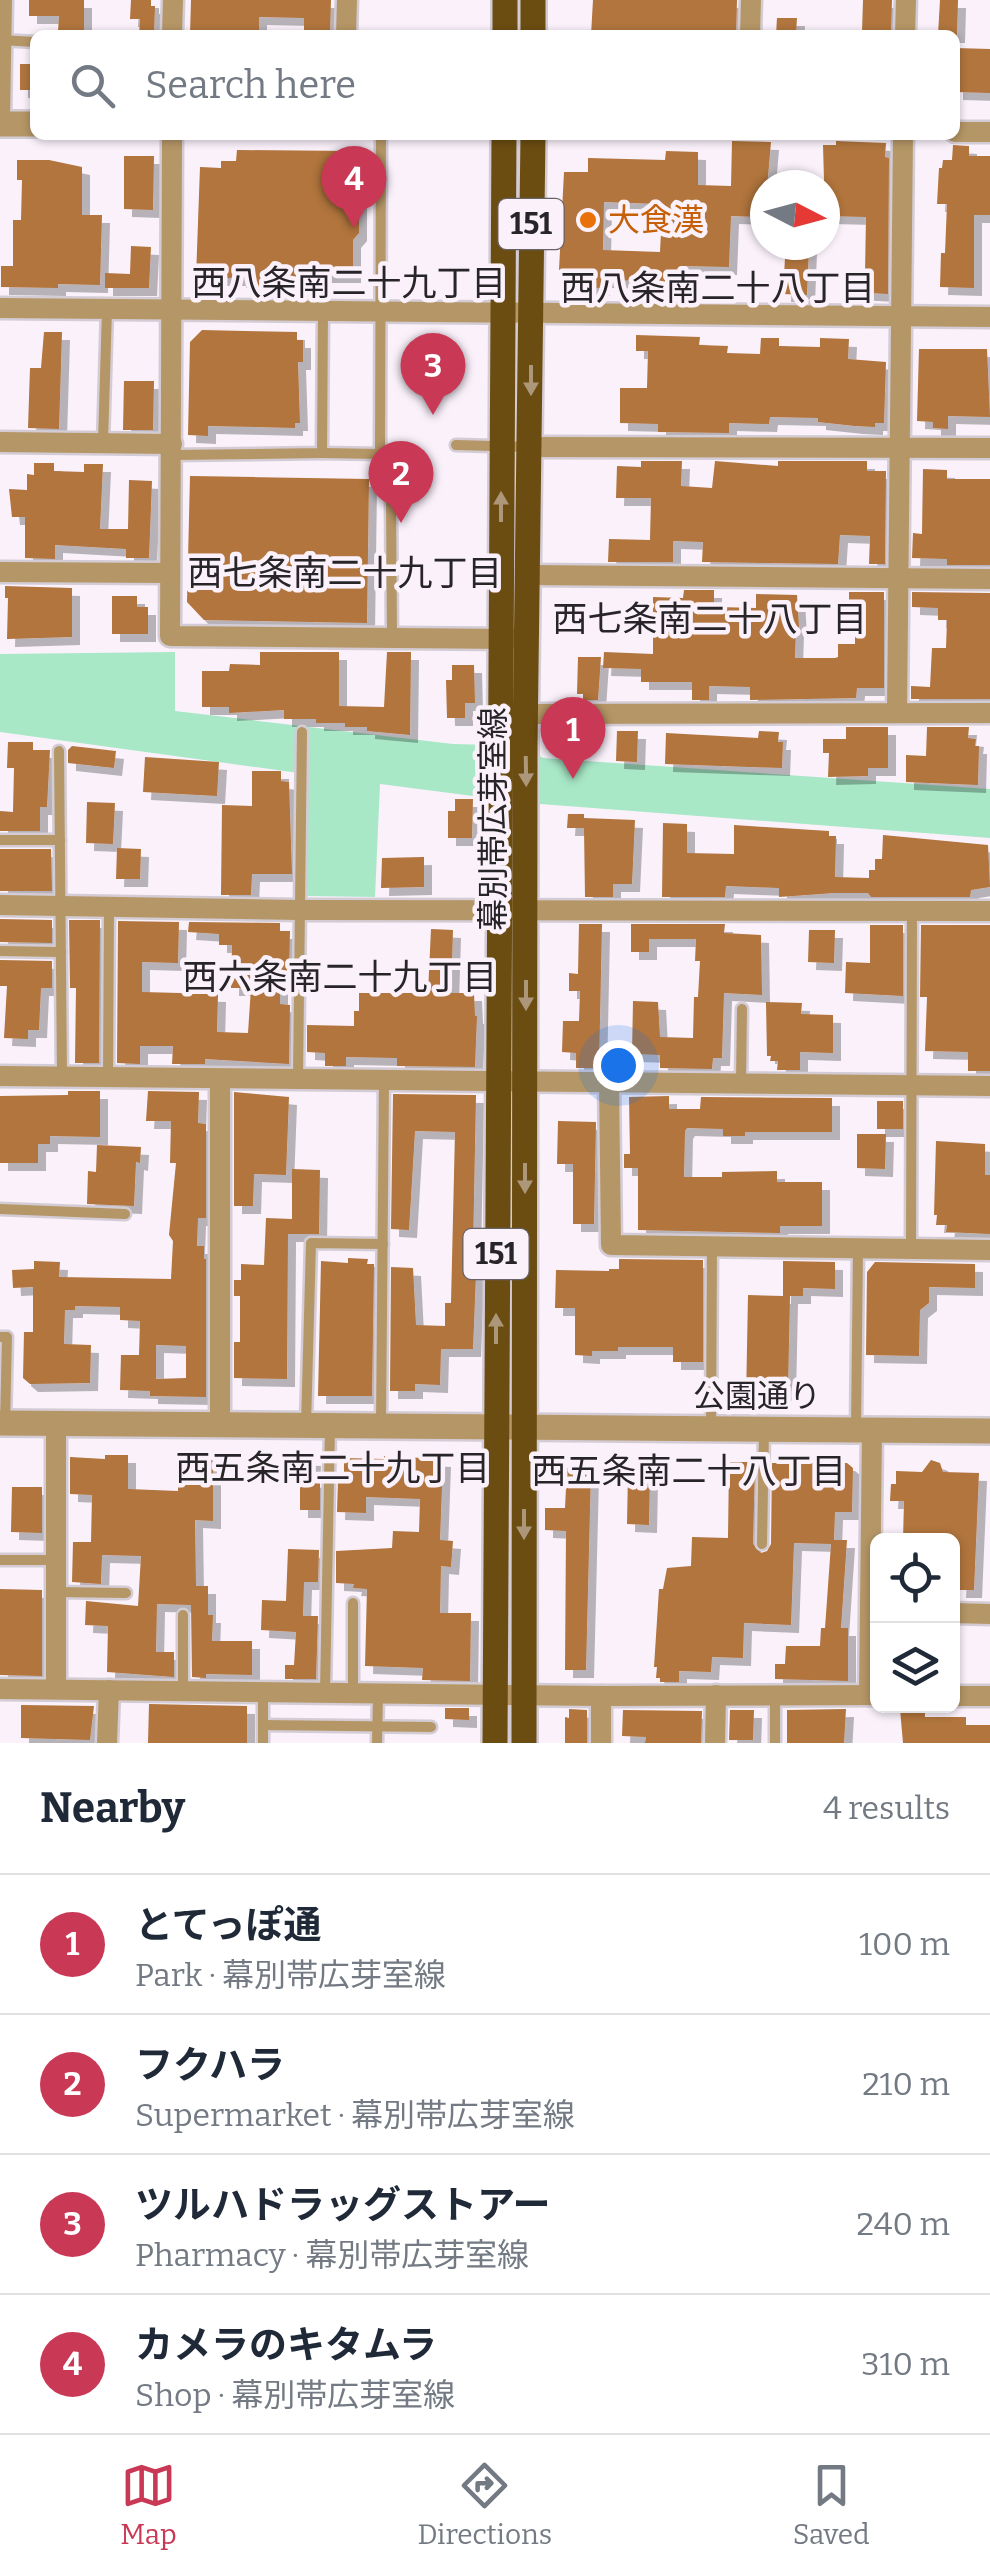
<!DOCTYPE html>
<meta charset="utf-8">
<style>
body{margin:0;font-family:Bitter,"Noto Sans JP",serif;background:#f2f2f3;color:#1f2937}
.controls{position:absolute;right:30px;bottom:30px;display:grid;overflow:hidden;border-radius:15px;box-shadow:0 2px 8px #0004}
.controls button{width:90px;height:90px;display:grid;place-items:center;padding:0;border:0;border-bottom:2px solid #e0e1e3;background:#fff;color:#1f2937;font:50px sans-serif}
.compass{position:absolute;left:750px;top:170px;width:90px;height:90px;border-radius:50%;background:#fff;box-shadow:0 2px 8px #0004;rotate:96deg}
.you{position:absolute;left:618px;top:1065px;width:35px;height:35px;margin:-25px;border:8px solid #fff;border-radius:50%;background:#1a73e8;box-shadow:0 0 0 15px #1a73e833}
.badge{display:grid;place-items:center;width:65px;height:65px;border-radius:50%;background:#c93956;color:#fff;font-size:32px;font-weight:700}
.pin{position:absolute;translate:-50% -82px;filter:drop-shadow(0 2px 5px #0008)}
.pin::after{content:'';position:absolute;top:52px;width:35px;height:30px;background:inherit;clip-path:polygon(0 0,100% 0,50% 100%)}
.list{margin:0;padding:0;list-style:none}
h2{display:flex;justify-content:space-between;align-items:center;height:130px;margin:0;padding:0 40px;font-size:42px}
h2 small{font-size:32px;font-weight:400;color:#747a83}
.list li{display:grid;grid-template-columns:65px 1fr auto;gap:30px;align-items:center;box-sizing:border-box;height:140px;padding:0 40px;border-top:2px solid #e0e1e3}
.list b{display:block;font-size:38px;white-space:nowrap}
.list p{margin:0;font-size:32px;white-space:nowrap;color:#747a83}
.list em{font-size:32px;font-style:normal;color:#747a83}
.icon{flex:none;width:55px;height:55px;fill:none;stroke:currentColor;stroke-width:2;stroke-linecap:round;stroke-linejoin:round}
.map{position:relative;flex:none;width:990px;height:1743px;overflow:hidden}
.search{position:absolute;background:#fff;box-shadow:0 2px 8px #0004;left:30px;right:30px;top:30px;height:110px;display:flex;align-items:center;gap:25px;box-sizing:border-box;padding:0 35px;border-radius:15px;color:#747a83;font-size:38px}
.sheet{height:690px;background:#fff}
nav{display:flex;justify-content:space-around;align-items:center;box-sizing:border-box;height:140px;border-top:2px solid #e0e1e3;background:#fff;font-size:28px;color:#747a83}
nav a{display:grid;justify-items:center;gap:5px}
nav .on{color:#c93956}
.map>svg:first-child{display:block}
.green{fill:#a8e8c7}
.building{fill:#b1743d;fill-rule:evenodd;filter:url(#shadow)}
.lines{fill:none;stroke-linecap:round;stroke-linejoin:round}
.service-casing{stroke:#d4ccd5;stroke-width:15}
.minor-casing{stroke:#d4ccd5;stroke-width:25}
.tertiary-casing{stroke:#d4ccd5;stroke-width:30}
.primary-casing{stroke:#d4ccd5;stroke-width:30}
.service{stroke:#b59666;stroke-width:10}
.minor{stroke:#b59666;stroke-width:20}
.tertiary{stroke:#b59666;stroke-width:25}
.primary{stroke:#6c4d11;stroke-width:25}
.oneway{fill:#ac977a}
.food-dot{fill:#e8710a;stroke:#faf1fb;stroke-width:4}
.labels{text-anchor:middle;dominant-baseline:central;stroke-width:9;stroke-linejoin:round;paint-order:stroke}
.shield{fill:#faf1fb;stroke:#676267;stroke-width:2.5}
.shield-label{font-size:30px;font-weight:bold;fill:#282528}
.food-label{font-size:32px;fill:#c56008;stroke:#faf1fb;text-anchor:start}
.street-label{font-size:32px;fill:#282528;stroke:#faf1fb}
.neighbourhood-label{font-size:35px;fill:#282528;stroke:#faf1fb}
</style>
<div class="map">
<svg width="990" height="1743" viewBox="0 0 990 1743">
<defs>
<filter id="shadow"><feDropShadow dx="8" dy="8" stdDeviation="0" flood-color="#0004"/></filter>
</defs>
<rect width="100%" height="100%" fill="#faf1fb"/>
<polygon class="green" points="175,652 175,711 453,744 525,746 543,758 990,789 990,838 527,803 380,784 375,897 304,896 306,774 0,732 0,654"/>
<g class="building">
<polygon points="29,0 84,0 84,35 62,35 63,32 58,32 59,16 29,16"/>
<polygon points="131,0 151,0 151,6 155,6 154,35 139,35 140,19 130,19"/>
<polygon points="191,0 331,0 330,34 304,34 304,18 259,17 259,35 190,35"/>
<polygon points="593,0 737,0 736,35 690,32 690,35 591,35"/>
<polygon points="863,0 892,0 891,33 862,33"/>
<polygon points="940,0 958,0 957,35 938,35"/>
<polygon points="777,18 797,18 796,35 776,35"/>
<polygon points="955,48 990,49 990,93 955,92"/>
<rect x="20" y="64" width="15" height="26"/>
<path d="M732,141l39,1 -6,69h-7v6l-27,-1 -2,51 -47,-1 -1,24 -34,-1 1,-8 -46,-1v8l-38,-1v-17h-5l5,-98h24v-14l77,2 1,-9 32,1v33l33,1zM604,202l55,2v8l3,1 -2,39 -57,-2z"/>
<polygon points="836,141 886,143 885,157 889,158 888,294 851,292 852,272 865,273 866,217 825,216 823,145 836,145"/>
<polygon points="953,145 969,146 969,156 990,156 990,215 974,215 974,288 940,287 941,253 945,253 947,204 937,204 939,168 942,168 943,160 952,160"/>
<polygon points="237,150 354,151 354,162 359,170 359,233 353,240 353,275 320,275 320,289 246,288 246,278 196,278 200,167 221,168 221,161 236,161"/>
<polygon points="124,156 154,156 153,210 124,209"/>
<polygon points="17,160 49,160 82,167 82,215 102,215 100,285 58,284 58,288 1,287 1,266 13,266 13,220 21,220 22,180 17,180"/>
<polygon points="792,245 809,245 807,295 783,294 785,258 788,258 788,247"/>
<polygon points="131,246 151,247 149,288 105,288 105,273 130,274"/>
<polygon points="202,330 297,332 297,340 303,340 303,362 298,362 300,423 295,423 295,428 208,426 208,436 188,435 190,342"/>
<polygon points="44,332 62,332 59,429 28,428 30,368 41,368"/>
<polygon points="636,335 700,337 699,345 728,346 727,353 760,354 761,338 779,338 779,346 820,347 820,338 849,339 848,359 886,362 884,423 875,423 875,427 855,426 818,422 818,418 770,417 769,424 729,423 729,433 658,432 658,424 620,423 620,388 647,388 648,351 636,351"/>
<polygon points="919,349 987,349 990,417 948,416 948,429 933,428 933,422 917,421"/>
<polygon points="124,381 154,381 153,430 123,430"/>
<polygon points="641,461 682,461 681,486 712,488 715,461 778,466 778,461 867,461 867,471 886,471 885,564 869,564 870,536 840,535 838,564 702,562 703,542 673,541 673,562 608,562 609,539 650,540 651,498 616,498 617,466 641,467"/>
<polygon points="34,463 54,463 54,471 84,472 84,464 103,464 100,529 128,529 129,480 152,481 149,558 126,558 126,549 55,545 55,559 25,558 25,517 12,517 9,489 27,490 27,474 34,475"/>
<polygon points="923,469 947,470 947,479 990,479 990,565 947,565 947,559 912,558 913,533 922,534"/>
<polygon points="190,476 369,479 367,623 204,620 187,602"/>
<polygon points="5,586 72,588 72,637 7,639 8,598 5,598"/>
<polygon points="684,590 714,590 714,604 718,604 718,607 756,608 756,594 797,595 799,627 796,627 795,658 835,658 838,657 838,644 855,644 855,603 849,603 849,592 884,592 884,688 857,688 856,698 750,700 750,687 709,686 709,700 692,700 692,682 641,682 641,669 603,668 604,652 653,654 653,597 683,598"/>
<polygon points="912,592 990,593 990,699 911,699 911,686 930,687 932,648 946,648 947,620 938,620 938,608 912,607"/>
<polygon points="112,596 137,596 137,607 148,607 148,634 112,634"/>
<polygon points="260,652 339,652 339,706 384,707 387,652 411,652 410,735 367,731 367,727 345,727 345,723 316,723 316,719 284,719 284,710 229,713 229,707 202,707 202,671 229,671 230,664 260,665"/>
<polygon points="578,657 601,657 598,700 583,700 583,694 577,694"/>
<polygon points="452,665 474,665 475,703 465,703 465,718 447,718 446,680 452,680"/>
<polygon points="846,727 888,727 888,768 868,768 868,776 828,777 829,753 823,753 823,739 846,739"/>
<polygon points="927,727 969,727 968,738 976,739 975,746 979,746 978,785 906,782 906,755 926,756"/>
<polygon points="617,731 638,731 637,762 616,761"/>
<polygon points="759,731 779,732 778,742 783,742 782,768 665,764 666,733 758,738"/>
<polygon points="8,742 33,742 33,750 50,750 47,807 40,807 40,831 0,831 0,811 13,812 14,768 7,768"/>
<polygon points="72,746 116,751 114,768 68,763 68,750"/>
<polygon points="145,757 219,762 217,796 143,792"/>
<polygon points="252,771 281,771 281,781 289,782 292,874 252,874 251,895 221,895 222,805 252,806"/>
<polygon points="455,799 473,799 472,838 448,838 448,811 455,811"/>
<polygon points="87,802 115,803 113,844 86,843"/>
<polygon points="568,814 584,814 584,818 635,820 632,884 613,884 613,897 585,897 584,828 567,828"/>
<polygon points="663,823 687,824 687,853 734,854 734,825 829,831 829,836 836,836 835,877 869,878 869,870 875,870 875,859 882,859 883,835 988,845 990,887 971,890 970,897 871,897 868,893 834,893 779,897 779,888 726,886 725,897 662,897"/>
<polygon points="117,848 141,849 140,879 116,879"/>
<polygon points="0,849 51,849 52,891 0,891"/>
<polygon points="424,857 424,887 381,888 382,858"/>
<polygon points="0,919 52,920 52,943 0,942"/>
<polygon points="69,920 100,920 99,1063 75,1063 76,988 70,988"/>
<polygon points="118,921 179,922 178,963 142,962 142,992 218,994 217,1032 248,1033 251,988 231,988 232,945 219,945 219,934 188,932 189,922 280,923 280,931 290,931 289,974 280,974 280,1004 290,1005 289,1064 205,1059 205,1064 172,1064 173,1046 140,1046 140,1064 117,1063"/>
<polygon points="579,924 602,924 599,1068 576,1068 576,1053 562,1052 563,1021 579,1021 580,991 569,991 569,973 578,974"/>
<polygon points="631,924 725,924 724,933 761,935 762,995 724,993 722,1058 713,1058 712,1069 660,1068 660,1055 632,1054 633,1001 658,1002 660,1037 693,1038 694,997 698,997 700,961 695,961 696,939 649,939 649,952 631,952"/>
<polygon points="870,925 903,925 903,996 845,993 846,962 870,963"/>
<polygon points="921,925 990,925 990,1071 968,1071 968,1052 925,1051 927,997 920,997"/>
<polygon points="431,929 453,930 451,993 474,993 475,1016 477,1016 475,1067 397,1066 397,1058 346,1057 346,1066 325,1066 325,1053 307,1052 307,1025 354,1026 354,1011 359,1011 359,993 428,993"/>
<polygon points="809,930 835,930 834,963 808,962"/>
<polygon points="0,960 52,961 52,988 41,988 39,1030 28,1030 28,1039 4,1038 7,986 0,986"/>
<polygon points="766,1002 802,1003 801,1014 833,1015 833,1053 800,1052 800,1070 777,1070 778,1061 770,1061 771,1056 767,1056"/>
<polygon points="68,1091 100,1091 100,1137 50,1136 50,1144 38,1144 38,1163 0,1163 0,1096 68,1095"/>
<path d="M148,1091l51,1 -1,31 8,1v94h-8l-1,28h7v13h2v138l-56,-1v-5l-30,-1 1,-35h18l1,-34 -20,-1v-13l-45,-1v4h-10l-1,34 27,1 -1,38 -60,1 -7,-6 1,-46h9v-45l-20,1 -1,-18 22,-1v-8l26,1 -1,15 112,2 2,-38 -4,-6 7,-72h-6l1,-42h-25zM156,1345l30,1v32l-30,1z"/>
<polygon points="234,1092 289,1097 286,1175 254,1174 253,1206 234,1206"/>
<polygon points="393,1094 476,1095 473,1249 477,1249 473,1349 441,1349 440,1385 415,1384 415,1391 390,1391 391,1267 413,1268 416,1325 445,1326 445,1303 451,1303 455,1132 415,1131 409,1230 391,1229"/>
<polygon points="669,1096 669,1109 700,1109 701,1097 832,1098 832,1132 745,1132 745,1136 723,1136 723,1129 687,1128 685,1131 684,1177 722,1177 722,1172 777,1171 777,1182 822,1182 822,1226 780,1226 780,1233 638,1230 638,1168 624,1168 624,1154 630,1154 629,1097"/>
<rect x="877" y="1101" width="26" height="28"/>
<polygon points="558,1121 596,1122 594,1224 573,1224 573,1164 557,1164"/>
<polygon points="857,1134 886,1134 885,1169 857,1168"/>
<polygon points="936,1141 985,1144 985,1175 990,1175 990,1234 946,1232 947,1225 936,1225 937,1215 934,1215"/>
<polygon points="97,1145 141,1147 140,1163 136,1162 134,1206 87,1204 88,1171 96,1172"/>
<polygon points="292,1169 320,1170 319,1234 288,1234 287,1379 234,1378 234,1342 240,1342 240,1296 234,1296 234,1280 241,1280 241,1264 264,1265 266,1218 292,1219"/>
<polygon points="348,1258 368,1259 367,1264 374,1264 372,1396 318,1396 321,1261 348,1263"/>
<polygon points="619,1259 703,1260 703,1362 673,1362 673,1347 618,1347 618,1351 592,1351 592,1356 575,1355 575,1308 555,1308 556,1270 609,1271 609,1269 619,1269"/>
<polygon points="783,1261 835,1262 835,1289 803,1288 803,1296 783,1296 790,1296 788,1388 775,1401 746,1400 748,1295 783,1296"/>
<polygon points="875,1262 975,1264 975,1288 929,1287 929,1303 920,1310 919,1356 866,1355 867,1272"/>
<polygon points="105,1455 128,1455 128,1489 178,1491 178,1480 198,1481 198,1456 213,1455 213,1521 195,1520 196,1586 208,1586 208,1615 213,1615 212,1641 252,1641 252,1675 206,1674 206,1678 192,1677 191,1605 157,1604 156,1652 174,1652 174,1677 107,1672 108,1626 85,1625 86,1601 138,1606 141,1556 102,1555 101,1584 72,1582 73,1542 91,1542 92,1495 70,1494 70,1457 105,1459"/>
<polygon points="384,1456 443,1459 440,1540 453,1541 451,1567 441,1566 440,1613 471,1613 470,1681 422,1680 423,1668 365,1666 367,1589 353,1588 354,1584 336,1583 336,1551 392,1548 393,1531 419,1532 420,1499 366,1497 366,1513 337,1512 338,1480 344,1480 344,1458 384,1459"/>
<polygon points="291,1457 313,1458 312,1477 291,1477"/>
<polygon points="931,1460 940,1463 943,1472 979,1473 974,1590 958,1590 959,1566 952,1565 952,1540 903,1540 904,1501 890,1501 891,1484 896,1484 896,1471 922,1472"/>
<polygon points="729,1462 755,1462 753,1544 761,1553 767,1551 771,1544 772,1463 847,1463 853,1468 852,1512 835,1512 834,1540 847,1540 841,1628 848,1628 848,1681 775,1679 775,1664 785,1664 786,1646 820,1646 821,1628 825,1628 831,1544 794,1543 791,1625 744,1623 743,1658 712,1657 711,1672 679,1671 679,1682 660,1682 660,1678 656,1678 657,1667 654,1667 659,1589 663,1589 667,1568 691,1566 692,1537 728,1538"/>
<polygon points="567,1468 591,1469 586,1670 565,1670 566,1531 545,1530 545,1508 565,1508"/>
<polygon points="628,1472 650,1473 649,1525 627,1524"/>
<polygon points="300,1479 320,1480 320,1510 300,1510"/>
<polygon points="12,1487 42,1487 42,1533 11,1532"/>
<polygon points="288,1549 319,1550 318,1582 304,1582 303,1616 318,1616 316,1679 285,1679 285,1665 294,1665 296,1632 261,1630 262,1600 286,1601"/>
<polygon points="0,1589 42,1590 42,1676 0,1675"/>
<polygon points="149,1704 247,1706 247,1743 148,1743"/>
<polygon points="21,1705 94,1706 90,1740 21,1738"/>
<polygon points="445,1708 469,1708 469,1720 445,1719"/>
<polygon points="569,1709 587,1710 587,1743 565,1743 565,1717 569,1718"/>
<polygon points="846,1709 844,1743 787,1743 787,1710"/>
<polygon points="900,1709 925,1709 925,1717 966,1717 966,1725 990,1725 990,1743 903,1743"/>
<polygon points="623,1710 702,1711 701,1743 645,1743 646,1737 622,1736"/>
<polygon points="730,1710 754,1710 753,1740 729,1740"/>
</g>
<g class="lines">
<defs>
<g id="service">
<polyline points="1,40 35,42"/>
<polyline points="381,135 380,454 391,498 392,637"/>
<polyline points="103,443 107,309"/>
<polyline points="456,445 530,447"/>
<polyline points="322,453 380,454"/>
<polyline points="172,455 322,453 323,311"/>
<polyline points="59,751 62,1076"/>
<polyline points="0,840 60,840"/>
<polyline points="0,951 61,952"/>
<polyline points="108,1078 109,906"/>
<polyline points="298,1079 302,732"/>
<polyline points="741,1082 742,1009"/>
<polyline points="0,1209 125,1214"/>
<polyline points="911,1249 912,912"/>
<polyline points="0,1337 7,1337 5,1423"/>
<polyline points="381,1424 384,1081"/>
<polyline points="306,1425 311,1243 383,1244"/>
<polyline points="856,1427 858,1249"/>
<polyline points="711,1429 712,1247"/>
<polyline points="762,1544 764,1430"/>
<polyline points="0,1560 56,1560"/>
<polyline points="56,1592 126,1593"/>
<polyline points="183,1691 183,1615"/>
<polyline points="325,1692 330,1427"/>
<polyline points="353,1692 353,1603"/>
<polyline points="775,1696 775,1743"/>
<polyline points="263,1725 431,1727"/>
<polyline points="263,1743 263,1693"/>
<polyline points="377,1743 378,1694"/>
</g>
<g id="minor">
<polyline points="172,35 173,0"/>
<polyline points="346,35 347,0"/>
<polyline points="750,35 751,0"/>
<polyline points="905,35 906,0"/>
<polyline points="0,118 2,0"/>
<polyline points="955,132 990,132"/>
<polyline points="172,135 170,636 512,639"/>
<polyline points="0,308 990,317"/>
<polyline points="0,442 172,444"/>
<polyline points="530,447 990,448"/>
<polyline points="0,572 170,573"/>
<polyline points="528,575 990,579"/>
<polyline points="897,712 903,135"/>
<polyline points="526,714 990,713"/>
<polyline points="0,905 299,910 990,911"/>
<polyline points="0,1076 990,1086"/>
<polyline points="220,1079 220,1425"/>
<polyline points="609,1080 611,1245 990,1250"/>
<polyline points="56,1423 56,1689"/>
<polyline points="952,1613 990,1614"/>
<polyline points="0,1689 601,1696 878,1695"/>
<polyline points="869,1695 872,1430"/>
<polyline points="601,1696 601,1743"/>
<polyline points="952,1696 990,1696"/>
<polyline points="107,1743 109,1690"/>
<polyline points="715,1743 716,1695"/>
</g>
<g id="tertiary">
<polyline points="0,124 35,124"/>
<polyline points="0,1423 990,1431"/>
</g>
<g id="primary">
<polyline points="533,0 533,35"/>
<polyline points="505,35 505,0"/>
<polyline points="495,1743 504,135"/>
<polyline points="524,1743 525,746 533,135"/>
</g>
</defs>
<use href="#service" class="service-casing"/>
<use href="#minor" class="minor-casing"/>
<use href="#tertiary" class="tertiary-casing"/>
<use href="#primary" class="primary-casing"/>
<use href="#service" class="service"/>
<use href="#minor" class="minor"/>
<use href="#tertiary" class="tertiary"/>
<use href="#primary" class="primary"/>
</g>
<defs><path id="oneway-solid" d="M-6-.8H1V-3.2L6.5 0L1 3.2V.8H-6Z" transform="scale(2.5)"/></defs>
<g class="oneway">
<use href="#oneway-solid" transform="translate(531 380) rotate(90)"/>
<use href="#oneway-solid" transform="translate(501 507) rotate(-90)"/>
<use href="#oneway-solid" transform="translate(526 771) rotate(89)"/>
<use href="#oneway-solid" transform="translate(526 995) rotate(90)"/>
<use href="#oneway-solid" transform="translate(525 1178) rotate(90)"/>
<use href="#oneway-solid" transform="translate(496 1329) rotate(-90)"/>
<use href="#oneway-solid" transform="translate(524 1524) rotate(90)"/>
</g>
<circle class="food-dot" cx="588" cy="220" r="10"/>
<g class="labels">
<g class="shield">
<rect x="498.5" y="199" width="65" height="50" rx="8"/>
<rect x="463.5" y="1229" width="65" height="50" rx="8"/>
</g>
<g class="shield-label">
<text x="531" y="224">151</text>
<text x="496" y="1254">151</text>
</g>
<g class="food-label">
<text x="608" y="220">大食漢</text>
</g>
<g class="street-label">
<text transform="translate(493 819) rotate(-90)">幕別帯広芽室線</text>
<text x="757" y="1396">公園通り</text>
</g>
<g class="neighbourhood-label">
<text x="349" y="283">西八条南二十九丁目</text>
<text x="718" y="288">西八条南二十八丁目</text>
<text x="345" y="573">西七条南二十九丁目</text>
<text x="710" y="619">西七条南二十八丁目</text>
<text x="340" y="977">西六条南二十九丁目</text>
<text x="333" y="1468">西五条南二十九丁目</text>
<text x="689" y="1471">西五条南二十八丁目</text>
</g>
</g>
</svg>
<div class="controls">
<button><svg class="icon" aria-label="locate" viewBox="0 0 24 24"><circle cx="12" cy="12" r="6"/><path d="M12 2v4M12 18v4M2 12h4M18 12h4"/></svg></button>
<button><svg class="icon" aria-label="layers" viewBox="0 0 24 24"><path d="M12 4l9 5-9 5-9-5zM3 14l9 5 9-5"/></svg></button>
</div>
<svg class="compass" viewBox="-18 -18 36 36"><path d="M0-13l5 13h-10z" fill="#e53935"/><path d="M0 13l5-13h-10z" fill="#747a83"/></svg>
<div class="you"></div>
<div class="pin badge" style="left:573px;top:779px">1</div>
<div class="pin badge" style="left:401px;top:523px">2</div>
<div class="pin badge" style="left:433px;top:415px">3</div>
<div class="pin badge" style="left:354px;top:228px">4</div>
<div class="search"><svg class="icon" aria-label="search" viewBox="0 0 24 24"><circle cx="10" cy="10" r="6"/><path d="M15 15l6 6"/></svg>Search here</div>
</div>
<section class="sheet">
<h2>Nearby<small>4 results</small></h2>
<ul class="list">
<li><span class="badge">1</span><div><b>とてっぽ通</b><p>Park · 幕別帯広芽室線</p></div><em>100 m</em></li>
<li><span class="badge">2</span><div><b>フクハラ</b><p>Supermarket · 幕別帯広芽室線</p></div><em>210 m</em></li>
<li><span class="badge">3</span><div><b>ツルハドラッグストアー</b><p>Pharmacy · 幕別帯広芽室線</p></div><em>240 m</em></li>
<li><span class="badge">4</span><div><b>カメラのキタムラ</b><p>Shop · 幕別帯広芽室線</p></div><em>310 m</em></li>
</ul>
</section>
<nav>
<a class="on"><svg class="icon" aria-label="map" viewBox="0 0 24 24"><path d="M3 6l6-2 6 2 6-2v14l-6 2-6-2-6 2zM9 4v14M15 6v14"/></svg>Map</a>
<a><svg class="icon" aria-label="directions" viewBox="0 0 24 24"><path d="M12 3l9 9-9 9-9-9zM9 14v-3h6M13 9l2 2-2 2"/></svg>Directions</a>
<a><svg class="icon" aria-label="saved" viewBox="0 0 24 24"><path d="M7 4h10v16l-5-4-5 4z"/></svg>Saved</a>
</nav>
